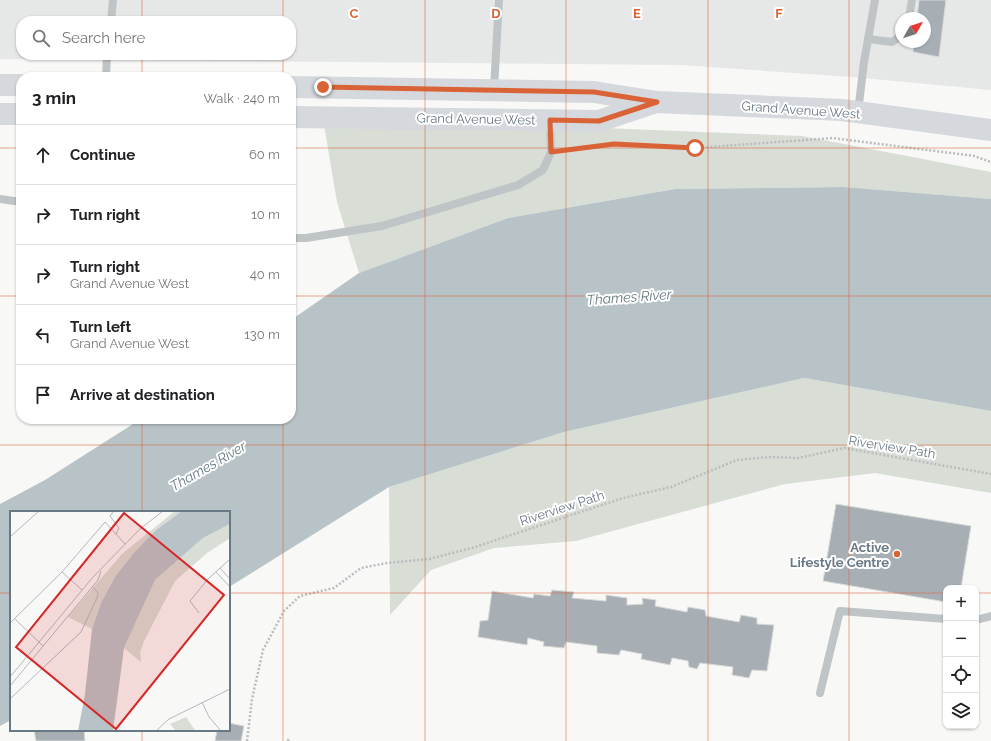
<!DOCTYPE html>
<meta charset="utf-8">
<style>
body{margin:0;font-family:Raleway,sans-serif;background:#f2f2f2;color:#202124}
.controls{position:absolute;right:12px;bottom:12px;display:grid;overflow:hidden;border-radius:8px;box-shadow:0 1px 3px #0004}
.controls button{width:36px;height:36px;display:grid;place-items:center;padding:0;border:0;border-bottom:1px solid #e0e0e0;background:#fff;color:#202124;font:20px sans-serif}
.compass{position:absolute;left:895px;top:12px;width:36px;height:36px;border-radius:50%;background:#fff;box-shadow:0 1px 3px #0004;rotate:51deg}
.stop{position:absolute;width:12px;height:12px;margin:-9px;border:3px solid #d96336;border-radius:50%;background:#fff}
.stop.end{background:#d96336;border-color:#fff;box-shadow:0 1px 4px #0008}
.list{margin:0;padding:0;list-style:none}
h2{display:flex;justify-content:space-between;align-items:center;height:52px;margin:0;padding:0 16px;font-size:17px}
h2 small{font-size:13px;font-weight:400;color:#757577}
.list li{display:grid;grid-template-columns:26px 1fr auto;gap:12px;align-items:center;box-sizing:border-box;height:60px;padding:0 16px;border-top:1px solid #e0e0e0}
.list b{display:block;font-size:15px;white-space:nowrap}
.list p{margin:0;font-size:13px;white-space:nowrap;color:#757577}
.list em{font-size:13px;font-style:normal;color:#757577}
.icon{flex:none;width:22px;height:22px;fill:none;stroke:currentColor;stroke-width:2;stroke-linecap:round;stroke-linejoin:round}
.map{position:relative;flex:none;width:991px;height:741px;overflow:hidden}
.search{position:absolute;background:#fff;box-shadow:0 1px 3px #0004;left:16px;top:16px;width:280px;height:44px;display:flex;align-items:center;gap:10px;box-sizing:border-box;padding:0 14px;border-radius:16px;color:#757577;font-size:15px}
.panel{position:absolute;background:#fff;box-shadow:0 1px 3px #0004;left:16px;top:72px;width:280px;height:352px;border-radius:16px}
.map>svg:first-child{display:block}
.built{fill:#e6e7e7;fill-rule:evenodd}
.green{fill:#d8ddd6}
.water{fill:#b8c3c7}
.building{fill:#a7afb5;stroke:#dadad8}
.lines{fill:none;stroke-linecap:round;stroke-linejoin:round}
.path{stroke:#babdbf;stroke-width:2.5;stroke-dasharray:2 2;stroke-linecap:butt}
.lane{stroke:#bfc4c7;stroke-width:8}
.secondary{stroke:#d5d9dd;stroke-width:22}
.route{stroke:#d96336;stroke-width:5}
.grid{fill:none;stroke:#d96336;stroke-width:1;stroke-opacity:0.55}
.poi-dot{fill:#d96336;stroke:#fff;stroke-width:1.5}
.labels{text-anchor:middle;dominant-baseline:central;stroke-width:4;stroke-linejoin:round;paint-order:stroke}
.street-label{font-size:13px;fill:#697885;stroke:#fff}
.poi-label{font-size:13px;font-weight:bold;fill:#697885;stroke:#fff;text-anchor:end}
.water-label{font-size:14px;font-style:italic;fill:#657880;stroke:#fff}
.inset-road{fill:none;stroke:#b2b9bf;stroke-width:1}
.view{fill:#d62828;fill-opacity:0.15;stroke:#d62828;stroke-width:2}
.inset-edge{fill:none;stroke:#697885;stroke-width:2}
.grid-label{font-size:13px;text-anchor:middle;font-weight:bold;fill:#d96336;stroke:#fff;stroke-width:4;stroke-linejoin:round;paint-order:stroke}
</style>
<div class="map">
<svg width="991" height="741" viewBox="0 0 991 741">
<rect width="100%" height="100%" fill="#f8f8f6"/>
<path class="built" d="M0,0h991v90l-140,-13 -170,-12 -681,-6zM901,18h24v24h-24zM21,21h270v34h-270z"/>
<g class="green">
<polygon points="324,125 555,126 802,136 991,172 991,199 844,187 675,189 508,218 359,273 337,202"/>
<polygon points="804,378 991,411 991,493 875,473 785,484 576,541 494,548 431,570 390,615 389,487 564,432"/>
</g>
<polygon class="water" points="844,187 991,199 991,411 804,378 564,432 389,487 229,587 229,512 11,512 11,720 0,726 0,504 45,480 141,419 291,419 291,320 359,273 508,218 675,189"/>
<g class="building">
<polygon points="919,0 946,0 939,57 913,52 914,42 925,42 925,18 917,18"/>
<polygon points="836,504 971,526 961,588 946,588 946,602 823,581"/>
<polygon points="552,590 574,592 572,598 606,601 606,595 627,598 627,605 643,604 642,598 656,600 655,606 687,612 688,607 705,610 706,616 739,622 741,615 757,618 757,624 774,625 767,671 752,670 749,678 732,675 733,667 700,663 697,669 689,667 688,661 672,658 670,665 641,659 642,654 621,650 619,655 597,653 597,646 566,642 564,648 543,646 544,642 528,638 527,645 478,637 480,621 488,620 492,591 533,598 534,594 550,596"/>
<polygon points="229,723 244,726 241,741 215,741 217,730 229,730"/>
<polygon points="34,730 84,730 85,741 36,741"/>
</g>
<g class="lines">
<g class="path">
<polyline points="563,151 614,144 695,148 833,138 974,156 991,162"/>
<polyline points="247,741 252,699 263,650 284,611 300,596 334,588 361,568 387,563 429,559 472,548 623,498 671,487 737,460 769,457 798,458 844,448 991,474"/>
<polyline points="288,741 289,737"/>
</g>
<g class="lane">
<polyline points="909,18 912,0"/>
<polyline points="111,21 113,0"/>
<polyline points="868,39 892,42 901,36"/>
<polyline points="106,77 107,55"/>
<polyline points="494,89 499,0"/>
<polyline points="858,112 864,62 875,0"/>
<polyline points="0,199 21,202"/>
<polyline points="291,238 306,238 382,226 518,185 543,170 551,152 550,121"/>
<polyline points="976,620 991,616"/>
<polyline points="820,693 840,611 946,619"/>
</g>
<g class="secondary">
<polyline points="0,85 21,85"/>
<polyline points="291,87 594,92 657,102 842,110 991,130"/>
<polyline points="0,114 21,114"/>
<polyline points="291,117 599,121 653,103"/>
</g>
</g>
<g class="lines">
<polyline class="route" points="323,87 594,92 657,102 599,121 550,120 551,152 614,144 695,148"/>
</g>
<path class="grid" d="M142,0v21M283,0v21M425,0v741M566,0v741M708,0v741M849,0v741M142,55v22M283,55v22M0,148h21M291,148h700M0,296h21M291,296h700M142,419v93M283,419v322M0,445h991M0,593h11M229,593h717M976,593h15M142,730v11"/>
<circle class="poi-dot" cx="897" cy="554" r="4"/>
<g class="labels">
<g class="street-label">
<text transform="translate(801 110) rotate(4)">Grand Avenue West</text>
<text transform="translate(476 119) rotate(1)">Grand Avenue West</text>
<text transform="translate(892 447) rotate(9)">Riverview Path</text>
<text transform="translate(562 508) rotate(-18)">Riverview Path</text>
</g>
<g class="poi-label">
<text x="889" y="547">Active<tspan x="889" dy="15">Lifestyle Centre</tspan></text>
</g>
<g class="water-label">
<text transform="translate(629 297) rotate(-4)">Thames River</text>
<text transform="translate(208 466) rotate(-30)">Thames River</text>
</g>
</g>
<g transform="translate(10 511)">
<rect width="220" height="220" fill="#f8f8f6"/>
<path d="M165,0h7l-26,19 -41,47 -14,26 -9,26 -24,-12 54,-63zM220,13v14l-23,15 -32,28 -31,60 -4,11 1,10 -17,-14 31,-68 48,-42zM176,206l8,12 2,2h-20l-6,-7z" fill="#d8ddd6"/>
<path d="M172,0h48v13l-27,14 -48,42 -31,68 -11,83h-35l7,-37 7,-65 9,-26 14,-26 18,-23 23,-24z" fill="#b8c3c7"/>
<path class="inset-road" d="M104,0l-4,5 9,12 -3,6M0,26l29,-26M210,57l10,11M52,61l20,18M206,61l14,15M189,102l-9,-12 18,-22 22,-20M5,108l28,27M0,112l52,-51 43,-50 20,22M0,166l83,-100 47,-48 23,-18M0,175l88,-106 3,-9M0,188l71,-67 16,-34 1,-5 -6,-7M192,191l7,15 12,14M146,220l13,-12 61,-30"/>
<path class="view" d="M114,2l100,82 -108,134 -100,-82z"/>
<rect width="220" height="220" class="inset-edge"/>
</g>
<g class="grid-label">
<text x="354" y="18">C</text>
<text x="496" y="18">D</text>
<text x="637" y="18">E</text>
<text x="779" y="18">F</text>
</g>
</svg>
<div class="controls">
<button>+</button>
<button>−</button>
<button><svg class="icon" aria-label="locate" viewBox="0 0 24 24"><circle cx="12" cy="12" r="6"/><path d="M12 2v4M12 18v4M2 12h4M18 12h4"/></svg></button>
<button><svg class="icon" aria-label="layers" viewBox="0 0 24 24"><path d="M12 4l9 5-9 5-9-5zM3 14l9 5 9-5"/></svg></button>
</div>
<svg class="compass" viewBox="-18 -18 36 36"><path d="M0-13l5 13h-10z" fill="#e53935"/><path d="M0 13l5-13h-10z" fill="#757577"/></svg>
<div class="stop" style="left:695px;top:148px"></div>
<div class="stop end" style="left:323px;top:87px"></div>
<div class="search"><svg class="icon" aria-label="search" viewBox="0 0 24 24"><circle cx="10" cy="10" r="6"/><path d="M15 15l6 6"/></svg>Search here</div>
<section class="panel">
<h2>3 min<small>Walk · 240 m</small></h2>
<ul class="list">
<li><svg class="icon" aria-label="ahead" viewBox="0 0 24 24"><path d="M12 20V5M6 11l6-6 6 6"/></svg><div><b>Continue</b></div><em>60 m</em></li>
<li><svg class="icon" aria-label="right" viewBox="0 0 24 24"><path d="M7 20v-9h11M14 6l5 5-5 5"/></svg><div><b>Turn right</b></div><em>10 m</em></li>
<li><svg class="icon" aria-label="right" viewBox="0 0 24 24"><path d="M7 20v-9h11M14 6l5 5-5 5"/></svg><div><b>Turn right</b><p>Grand Avenue West</p></div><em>40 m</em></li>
<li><svg class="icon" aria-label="left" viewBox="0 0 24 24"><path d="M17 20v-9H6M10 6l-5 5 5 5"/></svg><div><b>Turn left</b><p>Grand Avenue West</p></div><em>130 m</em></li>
<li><svg class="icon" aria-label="arrive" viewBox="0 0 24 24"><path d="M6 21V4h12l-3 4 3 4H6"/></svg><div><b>Arrive at destination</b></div></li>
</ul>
</section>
</div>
